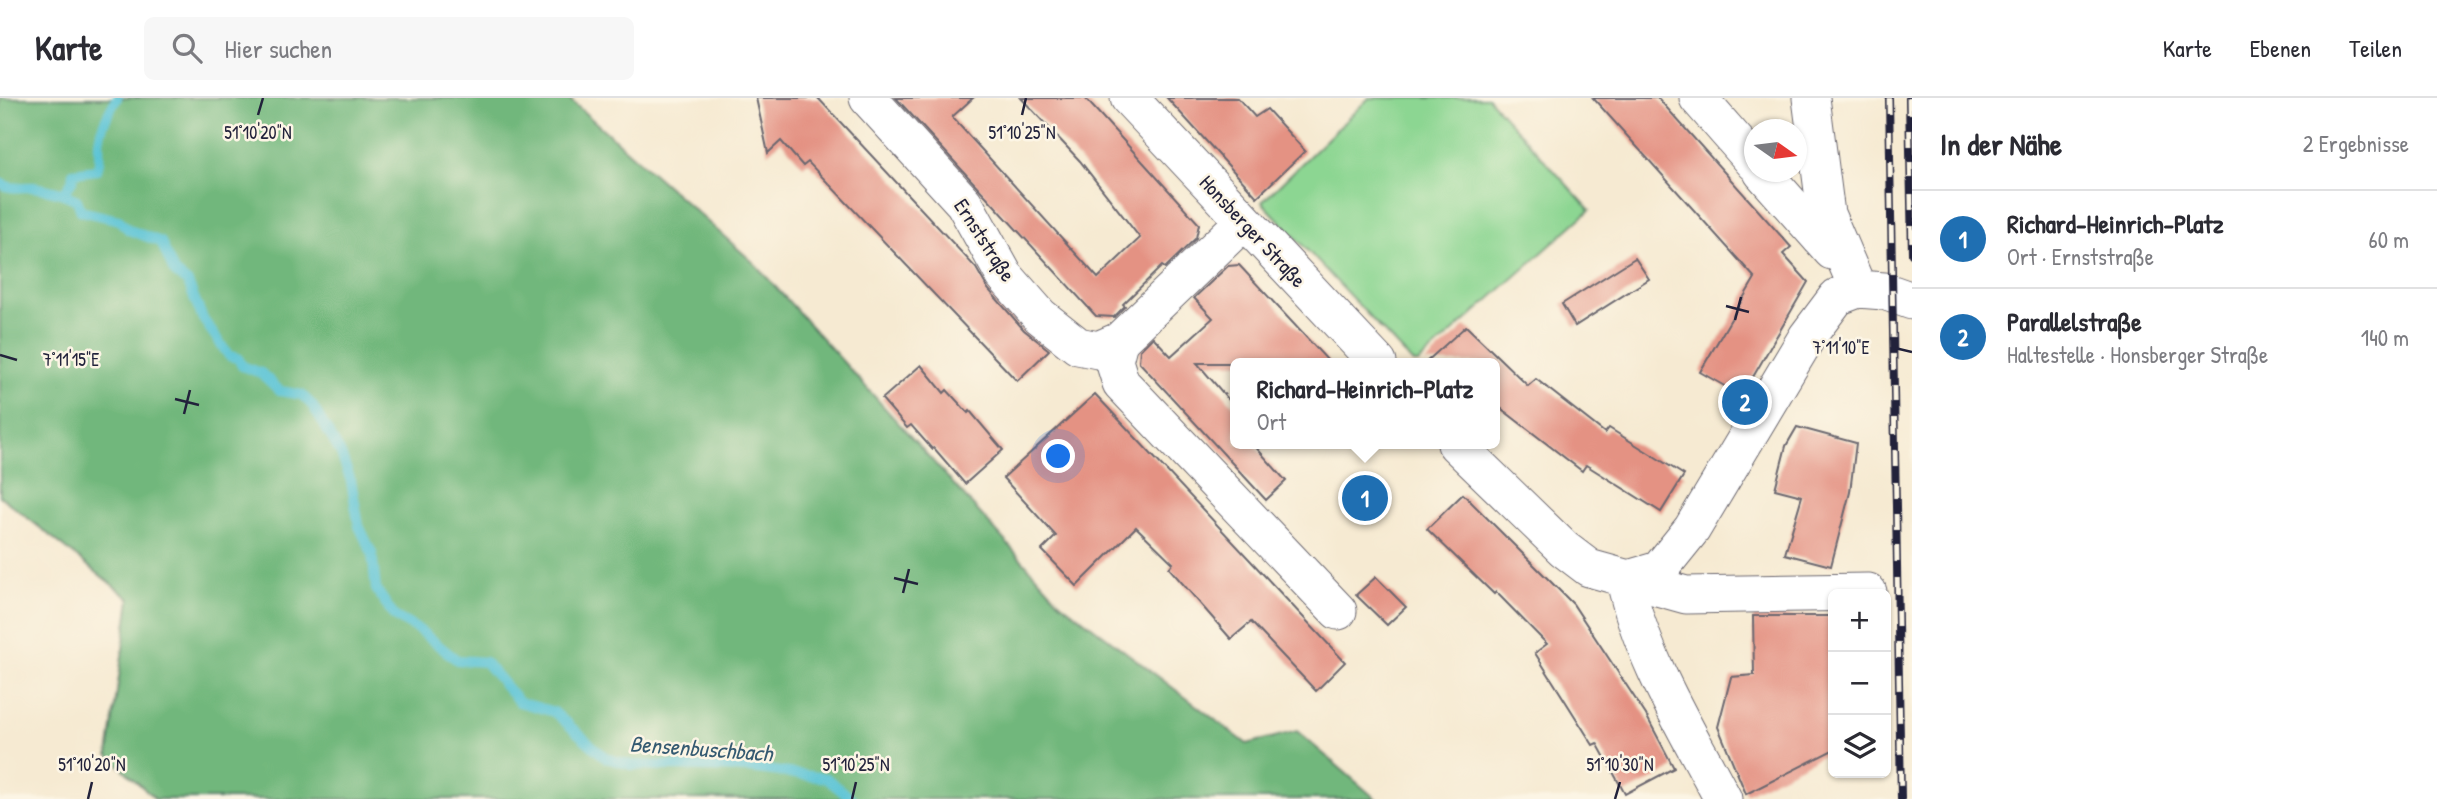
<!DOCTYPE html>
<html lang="de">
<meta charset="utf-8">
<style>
body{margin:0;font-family:"Patrick Hand",sans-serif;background:#f7f7f7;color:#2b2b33}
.controls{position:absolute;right:21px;bottom:21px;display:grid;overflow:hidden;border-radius:10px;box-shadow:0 2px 5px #0004}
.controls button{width:63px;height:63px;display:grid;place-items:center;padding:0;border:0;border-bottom:2px solid #e1e1e2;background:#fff;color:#2b2b33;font:35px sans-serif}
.compass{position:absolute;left:1744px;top:21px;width:63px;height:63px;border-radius:50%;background:#fff;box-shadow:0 2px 5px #0004;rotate:104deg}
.you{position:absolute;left:1059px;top:359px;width:24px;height:24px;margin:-18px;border:5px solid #fff;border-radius:50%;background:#1a73e8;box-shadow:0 0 0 10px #1a73e833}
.badge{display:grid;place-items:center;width:46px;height:46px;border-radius:50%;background:#1f6fb2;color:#fff;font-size:23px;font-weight:700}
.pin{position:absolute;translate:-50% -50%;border:4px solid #fff;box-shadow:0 2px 7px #0006}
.popup{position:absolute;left:1230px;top:260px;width:270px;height:91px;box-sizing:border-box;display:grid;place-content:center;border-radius:10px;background:#fff;filter:drop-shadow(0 2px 5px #0005);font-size:23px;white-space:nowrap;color:#7c7c81}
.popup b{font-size:26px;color:#2b2b33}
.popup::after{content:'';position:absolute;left:50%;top:100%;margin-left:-14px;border:14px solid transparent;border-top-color:#fff}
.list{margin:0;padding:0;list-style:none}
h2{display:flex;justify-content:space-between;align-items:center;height:91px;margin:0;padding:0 28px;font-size:30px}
h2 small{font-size:23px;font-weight:400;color:#7c7c81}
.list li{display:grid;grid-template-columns:46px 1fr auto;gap:21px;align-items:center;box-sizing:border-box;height:98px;padding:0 28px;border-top:2px solid #e1e1e2}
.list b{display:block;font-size:26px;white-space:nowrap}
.list p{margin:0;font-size:23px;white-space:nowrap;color:#7c7c81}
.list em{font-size:23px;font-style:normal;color:#7c7c81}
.icon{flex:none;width:38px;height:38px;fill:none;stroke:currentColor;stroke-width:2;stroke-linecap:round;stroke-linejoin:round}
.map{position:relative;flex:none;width:1912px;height:701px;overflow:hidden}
header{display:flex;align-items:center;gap:42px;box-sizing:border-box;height:98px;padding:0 35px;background:#fff;border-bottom:2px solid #e1e1e2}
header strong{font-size:33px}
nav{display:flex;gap:38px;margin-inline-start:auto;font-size:24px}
.search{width:490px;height:63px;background:#f7f7f7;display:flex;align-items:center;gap:18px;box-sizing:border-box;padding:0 24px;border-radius:10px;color:#7c7c81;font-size:26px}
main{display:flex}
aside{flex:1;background:#fff}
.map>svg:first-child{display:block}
.green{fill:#8cd692;stroke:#577c66;stroke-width:2}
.forest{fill:#71b77c;stroke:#4a6c5c;stroke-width:2}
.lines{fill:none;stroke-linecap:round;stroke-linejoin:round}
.stream{stroke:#59c3d5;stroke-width:10}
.building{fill:#e49283}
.minor-casing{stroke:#6c6870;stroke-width:39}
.minor{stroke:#fff;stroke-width:37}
.rail-casing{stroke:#22223b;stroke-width:8}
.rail{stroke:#fcf5e5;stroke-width:5;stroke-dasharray:16;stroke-linecap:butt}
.ticks{fill:none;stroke:#22223b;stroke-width:2.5}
.labels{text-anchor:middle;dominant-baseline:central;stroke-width:5;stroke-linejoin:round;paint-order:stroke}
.street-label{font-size:21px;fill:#22223b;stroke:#fcf5e5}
.water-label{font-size:23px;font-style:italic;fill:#355a71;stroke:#fcf5e5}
.ticks-label{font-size:18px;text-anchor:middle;fill:#22223b;stroke:#fcf5e5;stroke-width:5;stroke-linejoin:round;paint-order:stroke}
</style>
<header>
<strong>Karte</strong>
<div class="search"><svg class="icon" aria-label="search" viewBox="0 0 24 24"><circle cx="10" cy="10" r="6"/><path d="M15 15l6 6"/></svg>Hier suchen</div>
<nav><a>Karte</a><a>Ebenen</a><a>Teilen</a></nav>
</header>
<main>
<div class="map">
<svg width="1912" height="701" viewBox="0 0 1912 701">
<rect width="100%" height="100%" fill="#fcf5e5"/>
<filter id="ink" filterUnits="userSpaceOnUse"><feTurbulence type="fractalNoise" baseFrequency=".0143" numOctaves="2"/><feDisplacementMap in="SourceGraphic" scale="14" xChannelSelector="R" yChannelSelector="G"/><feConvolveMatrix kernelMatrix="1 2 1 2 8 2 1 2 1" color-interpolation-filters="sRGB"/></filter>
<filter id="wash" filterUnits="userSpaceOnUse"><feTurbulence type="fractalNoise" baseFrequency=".00686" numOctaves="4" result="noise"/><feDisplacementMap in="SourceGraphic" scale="28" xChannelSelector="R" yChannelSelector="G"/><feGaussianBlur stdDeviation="1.57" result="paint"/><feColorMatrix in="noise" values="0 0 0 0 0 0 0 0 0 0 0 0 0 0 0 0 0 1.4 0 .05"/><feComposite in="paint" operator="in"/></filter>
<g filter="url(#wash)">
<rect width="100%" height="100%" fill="#f6ead2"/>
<polygon class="green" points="1369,0 1488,0 1590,112 1418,265 1413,265 1262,104"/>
<polygon class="forest" points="0,0 568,0 754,165 1060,504 1247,646 1297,633 1376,701 155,701 108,657 130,501 0,398"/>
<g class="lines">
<g class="stream">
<path d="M0,85c13,8 20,3 33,4 15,2 31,6 44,13l4,11 38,9 10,10 32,12 13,30 14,11 15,36 26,37 9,2 4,8 19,7 19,18 22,4 10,10 28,47 11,29 8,45 13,27 4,36 18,27 25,14 38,30 28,2 34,40 35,10 52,46 25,7 119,3 76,10 26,21"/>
<path d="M64,95l8,-12 1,-8 24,-3c5,-14 0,-22 3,-34 2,-13 11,-27 17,-38"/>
</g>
</g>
<g id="blocks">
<g class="building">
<polygon points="756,0 818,0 976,170 988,191 1024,232 1049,252 1017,283 808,64 803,68 781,43 768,55"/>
<polygon points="896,0 973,0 952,19 1098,180 1140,140 1080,63 1021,0 1085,0 1199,126 1196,140 1165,170 1162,168 1123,206 1125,208 1114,219 1096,218"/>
<polygon points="1167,0 1238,0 1255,19 1267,11 1305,53 1257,99"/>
<polygon points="1593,0 1658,0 1791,149 1783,156 1808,184 1742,298 1700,274 1755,180"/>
<polygon points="1635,160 1649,181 1575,228 1562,206"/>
<polygon points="1239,167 1330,265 1197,265 1236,310 1236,346 1253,346 1286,383 1266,402 1139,264 1140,252 1153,239 1171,258 1213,220 1194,200 1228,168"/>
<polygon points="1466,228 1528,288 1536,281 1605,335 1609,330 1684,377 1661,414 1586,367 1582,373 1494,305 1494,265 1425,265"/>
<polygon points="921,267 944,295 947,292 968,315 970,313 1003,352 965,386 934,350 932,351 911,327 907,330 882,301"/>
<polygon points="1095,296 1345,564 1316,593 1251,524 1231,541 1169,470 1173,465 1136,429 1077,488 1042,452 1056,438 1003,380"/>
<polygon points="1797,329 1856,345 1850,394 1831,468 1785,456 1802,398 1775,391 1786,348"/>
<polygon points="1463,396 1573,506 1646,617 1674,670 1625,696 1597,645 1593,647 1535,555 1547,546 1496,494 1494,496 1427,431"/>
<polygon points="1376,479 1406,509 1387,527 1356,497"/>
<polygon points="1753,518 1833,518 1833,652 1746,696 1718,629 1731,579 1754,577"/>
</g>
</g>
</g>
<g filter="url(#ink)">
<use href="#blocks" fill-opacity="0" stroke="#6c6870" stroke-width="2"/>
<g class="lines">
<defs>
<g id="minor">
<polyline points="868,0 964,105 1004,177 1040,218 1078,248 1098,252 1119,243 1244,123"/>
<polyline points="1129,0 1378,265"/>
<polyline points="1698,0 1755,65"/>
<polyline points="1811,0 1826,116 1858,191"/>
<polyline points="1762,74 1832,153"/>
<polyline points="1119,243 1114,263 1121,285 1338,513"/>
<polyline points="1456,346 1564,451 1589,470 1686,497 1868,494"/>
<polyline points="1625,482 1659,472 1692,431 1807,239 1837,199 1858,191 1884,193 1912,203"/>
<path d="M1625,482c17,79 61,148 98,219"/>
</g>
</defs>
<use href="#minor" class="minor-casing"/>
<use href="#minor" class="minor"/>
<defs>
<g id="rail">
<polyline points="1889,0 1901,701"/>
<polyline points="1909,0 1912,156"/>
</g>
</defs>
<use href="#rail" class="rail-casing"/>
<use href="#rail" class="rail"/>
</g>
</g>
<path class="ticks" d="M258,17l5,-17M1022,17l4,-17M1726,208l23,6M1735,222l6,-23M1895,250l17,4M0,257l17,5M175,301l24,6M184,316l6,-24M894,480l24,6M903,495l6,-24M88,701l4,-17M852,701l4,-17M1615,701l5,-17"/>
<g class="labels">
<g class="street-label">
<text transform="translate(1253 133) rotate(47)">Honsberger Straße</text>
<text transform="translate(985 142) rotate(57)">Ernststraße</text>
</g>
<g class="water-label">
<text transform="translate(701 650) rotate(4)">Bensenbuschbach</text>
</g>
</g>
<g class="ticks-label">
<text x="258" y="41">51°10'20"N</text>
<text x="1022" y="41">51°10'25"N</text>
<text x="1841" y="256">7°11'10"E</text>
<text x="71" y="268">7°11'15"E</text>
<text x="92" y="673">51°10'20"N</text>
<text x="856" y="673">51°10'25"N</text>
<text x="1620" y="673">51°10'30"N</text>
</g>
</svg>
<div class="controls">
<button>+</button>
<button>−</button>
<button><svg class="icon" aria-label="layers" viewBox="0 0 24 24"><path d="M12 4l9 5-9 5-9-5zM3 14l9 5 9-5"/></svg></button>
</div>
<svg class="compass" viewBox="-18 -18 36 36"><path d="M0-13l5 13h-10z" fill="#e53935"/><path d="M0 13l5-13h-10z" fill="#7c7c81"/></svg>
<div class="you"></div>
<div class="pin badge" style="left:1365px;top:400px">1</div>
<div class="popup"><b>Richard-Heinrich-Platz</b>Ort</div>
<div class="pin badge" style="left:1745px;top:304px">2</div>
</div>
<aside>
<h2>In der Nähe<small>2 Ergebnisse</small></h2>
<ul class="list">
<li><span class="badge">1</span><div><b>Richard-Heinrich-Platz</b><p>Ort · Ernststraße</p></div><em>60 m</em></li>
<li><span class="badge">2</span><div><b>Parallelstraße</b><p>Haltestelle · Honsberger Straße</p></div><em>140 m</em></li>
</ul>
</aside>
</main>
